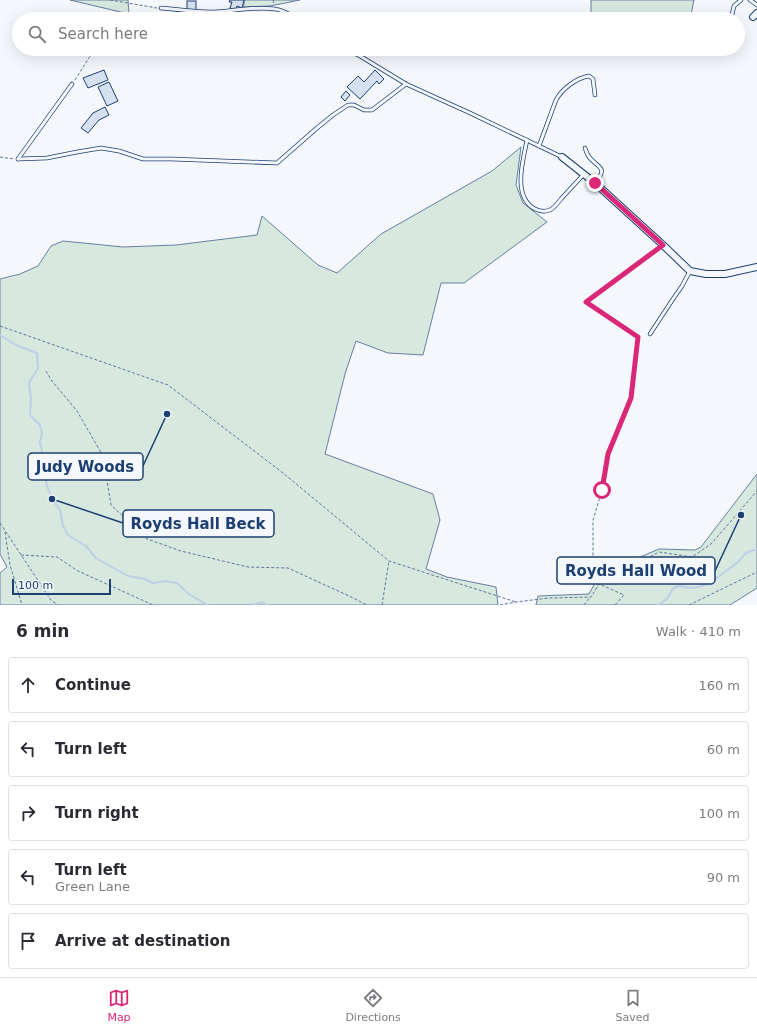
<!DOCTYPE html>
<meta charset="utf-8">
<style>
body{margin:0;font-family:"DejaVu Sans",sans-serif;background:#f2f2f3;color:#2b2b33}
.scale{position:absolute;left:12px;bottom:10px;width:99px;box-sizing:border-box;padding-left:4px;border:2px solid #1d3f73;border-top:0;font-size:11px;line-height:14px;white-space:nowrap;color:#1d3f73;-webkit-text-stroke:3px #f4f7fb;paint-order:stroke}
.stop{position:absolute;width:12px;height:12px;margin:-9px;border:3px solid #db2777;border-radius:50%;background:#fff}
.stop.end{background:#db2777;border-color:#fff;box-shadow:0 1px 4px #0008}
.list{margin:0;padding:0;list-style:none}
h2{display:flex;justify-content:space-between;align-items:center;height:52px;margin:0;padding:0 16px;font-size:17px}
h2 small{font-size:13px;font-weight:400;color:#7c7c81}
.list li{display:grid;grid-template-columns:26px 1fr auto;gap:12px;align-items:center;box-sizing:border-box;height:56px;margin:0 8px 8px;padding:0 8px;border:1px solid #e1e1e2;border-radius:4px}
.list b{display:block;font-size:15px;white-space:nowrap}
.list p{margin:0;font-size:13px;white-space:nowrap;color:#7c7c81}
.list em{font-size:13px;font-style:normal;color:#7c7c81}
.icon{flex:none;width:22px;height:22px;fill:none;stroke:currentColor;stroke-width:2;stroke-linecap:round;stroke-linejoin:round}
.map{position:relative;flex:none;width:757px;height:605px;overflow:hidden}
.search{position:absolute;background:#fff;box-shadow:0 4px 16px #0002;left:12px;right:12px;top:12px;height:44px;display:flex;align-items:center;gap:10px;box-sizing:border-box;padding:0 14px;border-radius:22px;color:#7c7c81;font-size:15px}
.sheet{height:372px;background:#fff}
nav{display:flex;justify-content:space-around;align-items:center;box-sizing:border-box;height:56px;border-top:1px solid #e1e1e2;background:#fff;font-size:11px;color:#7c7c81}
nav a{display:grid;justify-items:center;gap:2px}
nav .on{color:#db2777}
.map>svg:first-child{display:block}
.green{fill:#d7e8df;stroke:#687fa3}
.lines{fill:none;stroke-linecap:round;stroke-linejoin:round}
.stream{stroke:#bed0e5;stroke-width:2}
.building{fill:#d5e0f0;stroke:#1d3f73}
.service-casing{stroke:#1d3f73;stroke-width:4.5}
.minor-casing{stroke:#1d3f73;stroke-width:8}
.path{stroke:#5e769c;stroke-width:1;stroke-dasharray:3 2;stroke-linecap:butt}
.service{stroke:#f4f7fb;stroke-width:3}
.minor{stroke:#f4f7fb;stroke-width:6}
.route{stroke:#db2777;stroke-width:5}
.leader{fill:none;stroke:#1d3f73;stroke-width:1.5}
.callout-dot{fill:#1d3f73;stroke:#f4f7fb;stroke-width:1.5}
.callout{fill:#f4f7fb;stroke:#1d3f73;stroke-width:1.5}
.callout-label{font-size:15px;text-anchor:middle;font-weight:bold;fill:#1d3f73}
</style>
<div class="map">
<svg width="757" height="605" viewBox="0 0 757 605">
<rect width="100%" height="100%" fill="#f4f7fb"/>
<g class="green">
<polygon points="70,0 128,0 129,14"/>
<polygon points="245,0 300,0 270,6 243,7"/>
<polygon points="591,0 694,0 690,19 591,19"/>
<polygon points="521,147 516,185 523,203 547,222 464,283 441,283 423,355 388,353 356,341 345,374 325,454 433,494 440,520 426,569 447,577 496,587 498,605 0,605 0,573 7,567 0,554 0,279 20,274 38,266 51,246 63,241 123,247 176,245 257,235 262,216 318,265 337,273 381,234 492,171"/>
<polygon points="757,474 757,588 730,605 536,605 538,596 589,594 600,574 659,549 695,550 701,547"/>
</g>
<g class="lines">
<g class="stream">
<polyline points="0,335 16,345 37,353 38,368 29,383 31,398 30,415 40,425 42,433 40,443 48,475 46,483 52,499 60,510 63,526 68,535 86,546 96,558 128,576 145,579 153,583 165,581 177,583 190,595 208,605"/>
<polyline points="253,605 262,602 267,605"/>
<polyline points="658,605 667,599 672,590 674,588 679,586 691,588 698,587 710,583 738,562 746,553 754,550 757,550"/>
</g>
</g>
<g class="building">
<polygon points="230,0 244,0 242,8 237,6 236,10 230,8 232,2 229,2"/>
<rect x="187" y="1" width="9" height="9"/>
<polygon points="104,70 108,80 88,88 83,78"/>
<polygon points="375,70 384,79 379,84 377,81 360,99 347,87 358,76 364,82"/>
<polygon points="109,82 118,101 107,106 98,87"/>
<polygon points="346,91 350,95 345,101 341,97"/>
<polygon points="105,107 109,115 99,120 88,133 81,128 93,113"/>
</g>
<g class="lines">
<defs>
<g id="service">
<polyline points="750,0 757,5"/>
<path d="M161,8c18,2 35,4 53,4 19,-1 42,-6 61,-3 8,1 16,6 23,10"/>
<polyline points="731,19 734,6 741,0"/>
<polyline points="345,49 360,56 406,84 470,113 562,157"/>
<path d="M527,140c-4,20 -15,57 8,69 4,2 10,3 15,1 4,-2 8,-7 11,-11 7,-8 15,-16 23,-25"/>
<path d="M539,146l17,-46c6,-11 20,-22 33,-24l4,3 2,16"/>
<path d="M585,148c1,3 2,6 4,9 9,11 20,10 6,26"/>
<polyline points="18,159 47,158 77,152 101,148 119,151 143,159 172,159 277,163 317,128 333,115 348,105 354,105 364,110 372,110 406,84"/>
<polyline points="18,159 72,84"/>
<polyline points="650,334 673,299 682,286 690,271"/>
</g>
<g id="minor">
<polyline points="753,17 757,13"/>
<polyline points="562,157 595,183 663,245 690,271 706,274 725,274 757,267"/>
</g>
</defs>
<use href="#service" class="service-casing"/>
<use href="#minor" class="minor-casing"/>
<g class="path">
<polyline points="110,0 157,8"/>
<polyline points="273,0 274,4"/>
<polyline points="141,19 160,13"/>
<polyline points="75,80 92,53 96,49"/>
<polyline points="0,157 14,159"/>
<polyline points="0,326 168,385 283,473 389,561 516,602"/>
<polyline points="46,371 52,381 77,411 103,456 111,505 147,539 181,551 248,567 288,568 349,596 367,605"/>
<polyline points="0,523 51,600 58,605"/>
<polyline points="5,532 10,565 22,605"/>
<polyline points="21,555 57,557 78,571 153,605"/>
<polyline points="382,605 389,561"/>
<polyline points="500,605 516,602 549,598 591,597 599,584 659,552 692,557 711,544 757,491"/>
<polyline points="584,605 590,597"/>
<polyline points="615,605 624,595 599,584 595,570 593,556 593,520 602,490 608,454 631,398 638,337 586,302 658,249"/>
<polyline points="689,605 757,572"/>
</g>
<use href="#service" class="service"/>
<use href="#minor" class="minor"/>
</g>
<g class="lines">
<polyline class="route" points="595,183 663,245 586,302 638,337 631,398 608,454 602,490"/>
</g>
<path class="leader" d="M167 414L143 466M52 499L123 523M741 515L715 571"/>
<g class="callout-dot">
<circle cx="167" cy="414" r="4"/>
<circle cx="52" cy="499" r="4"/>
<circle cx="741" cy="515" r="4"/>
</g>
<g class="callout">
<rect x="28" y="453" width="115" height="27" rx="4"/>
<rect x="123" y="510" width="151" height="27" rx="4"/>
<rect x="557" y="557" width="158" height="27" rx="4"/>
</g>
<g class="callout-label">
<text x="85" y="472">Judy Woods</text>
<text x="198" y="529">Royds Hall Beck</text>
<text x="636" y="576">Royds Hall Wood</text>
</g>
</svg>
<div class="scale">100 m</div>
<div class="stop" style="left:602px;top:490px"></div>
<div class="stop end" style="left:595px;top:183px"></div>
<div class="search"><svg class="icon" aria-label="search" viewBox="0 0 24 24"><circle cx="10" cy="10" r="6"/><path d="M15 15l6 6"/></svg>Search here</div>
</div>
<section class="sheet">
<h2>6 min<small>Walk · 410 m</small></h2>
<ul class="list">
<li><svg class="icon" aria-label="ahead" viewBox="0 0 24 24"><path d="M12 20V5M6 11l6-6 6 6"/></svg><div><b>Continue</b></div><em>160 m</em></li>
<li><svg class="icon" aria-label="left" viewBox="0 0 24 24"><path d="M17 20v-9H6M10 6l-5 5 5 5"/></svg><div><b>Turn left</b></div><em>60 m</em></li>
<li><svg class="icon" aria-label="right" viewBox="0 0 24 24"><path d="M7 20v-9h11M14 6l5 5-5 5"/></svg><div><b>Turn right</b></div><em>100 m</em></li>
<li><svg class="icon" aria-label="left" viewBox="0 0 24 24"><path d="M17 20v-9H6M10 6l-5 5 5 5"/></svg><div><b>Turn left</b><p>Green Lane</p></div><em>90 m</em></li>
<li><svg class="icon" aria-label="arrive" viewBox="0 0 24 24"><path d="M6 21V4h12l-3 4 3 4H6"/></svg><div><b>Arrive at destination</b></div></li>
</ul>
</section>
<nav>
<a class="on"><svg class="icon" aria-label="map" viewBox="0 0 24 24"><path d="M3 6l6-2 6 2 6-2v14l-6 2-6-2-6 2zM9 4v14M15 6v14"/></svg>Map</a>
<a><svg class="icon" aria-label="directions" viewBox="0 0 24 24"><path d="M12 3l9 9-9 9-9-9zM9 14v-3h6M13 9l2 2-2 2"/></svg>Directions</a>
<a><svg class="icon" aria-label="saved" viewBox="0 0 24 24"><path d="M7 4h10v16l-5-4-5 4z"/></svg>Saved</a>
</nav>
